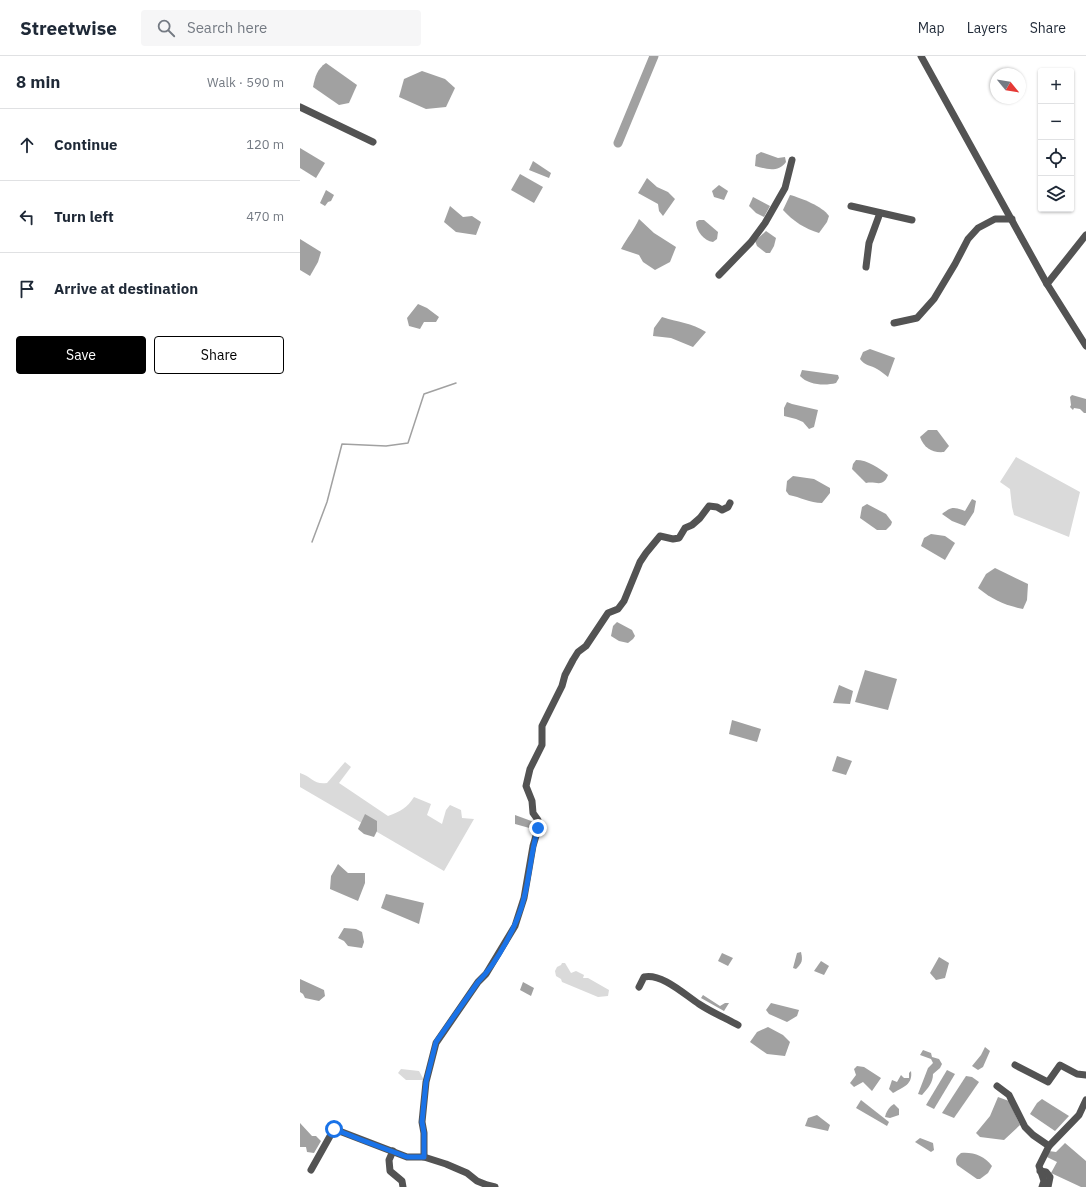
<!DOCTYPE html>
<meta charset="utf-8">
<style>
body{margin:0;font-family:"IBM Plex Sans",sans-serif;background:#f6f6f7;color:#1f2937}
.controls{position:absolute;right:12px;top:12px;display:grid;overflow:hidden;border-radius:4px;box-shadow:0 1px 3px #0004}
.controls button{width:36px;height:36px;display:grid;place-items:center;padding:0;border:0;border-bottom:1px solid #e0e1e3;background:#fff;color:#1f2937;font:20px sans-serif}
.compass{position:absolute;left:690px;top:12px;width:36px;height:36px;border-radius:50%;background:#fff;box-shadow:0 1px 3px #0004;rotate:120deg}
.stop{position:absolute;width:12px;height:12px;margin:-9px;border:3px solid #1a73e8;border-radius:50%;background:#fff}
.stop.end{background:#1a73e8;border-color:#fff;box-shadow:0 1px 4px #0008}
.list{margin:0;padding:0;list-style:none}
h2{display:flex;justify-content:space-between;align-items:center;height:52px;margin:0;padding:0 16px;font-size:17px}
h2 small{font-size:13px;font-weight:400;color:#747a83}
.list li{display:grid;grid-template-columns:26px 1fr auto;gap:12px;align-items:center;box-sizing:border-box;height:72px;padding:0 16px;border-top:1px solid #e0e1e3}
.list b{display:block;font-size:15px;white-space:nowrap}
.list em{font-size:13px;font-style:normal;color:#747a83}
.actions{display:flex;gap:8px;padding:12px 16px}
.actions a{flex:1;padding:9px 0;border:1px solid #000;border-radius:4px;text-align:center;font-size:14px;color:#000}
.actions .main{background:#000;color:#fff}
.icon{flex:none;width:22px;height:22px;fill:none;stroke:currentColor;stroke-width:2;stroke-linecap:round;stroke-linejoin:round}
.map{position:relative;flex:none;width:786px;height:1131px;overflow:hidden}
header{display:flex;align-items:center;gap:24px;box-sizing:border-box;height:56px;padding:0 20px;background:#fff;border-bottom:1px solid #e0e1e3}
header strong{font-size:19px}
nav{display:flex;gap:22px;margin-inline-start:auto;font-size:14px}
.search{width:280px;height:36px;background:#f6f6f7;display:flex;align-items:center;gap:10px;box-sizing:border-box;padding:0 14px;border-radius:4px;color:#747a83;font-size:15px}
main{display:flex}
aside{flex:1;background:#fff}
.map>svg:first-child{display:block}
.green{fill:#dadada}
.water{fill:#a1a1a1}
.lines{fill:none;stroke-linecap:round;stroke-linejoin:round}
.stream{stroke:#a1a1a1;stroke-width:1.5}
.river{stroke:#a1a1a1;stroke-width:9}
.minor{stroke:#535353;stroke-width:7}
.route{stroke:#1a73e8;stroke-width:5}
</style>
<header>
<strong>Streetwise</strong>
<div class="search"><svg class="icon" aria-label="search" viewBox="0 0 24 24"><circle cx="10" cy="10" r="6"/><path d="M15 15l6 6"/></svg>Search here</div>
<nav><a>Map</a><a>Layers</a><a>Share</a></nav>
</header>
<main>
<aside>
<h2>8 min<small>Walk · 590 m</small></h2>
<ul class="list">
<li><svg class="icon" aria-label="ahead" viewBox="0 0 24 24"><path d="M12 20V5M6 11l6-6 6 6"/></svg><div><b>Continue</b></div><em>120 m</em></li>
<li><svg class="icon" aria-label="left" viewBox="0 0 24 24"><path d="M17 20v-9H6M10 6l-5 5 5 5"/></svg><div><b>Turn left</b></div><em>470 m</em></li>
<li><svg class="icon" aria-label="arrive" viewBox="0 0 24 24"><path d="M6 21V4h12l-3 4 3 4H6"/></svg><div><b>Arrive at destination</b></div></li>
</ul>
<div class="actions"><a class="main">Save</a><a>Share</a></div>
</aside>
<div class="map">
<svg width="786" height="1131" viewBox="0 0 786 1131">
<rect width="100%" height="100%" fill="#fff"/>
<g class="green">
<polygon points="716,401 780,436 769,481 714,459 712,451 710,433 700,426"/>
<path d="M45,706l6,5 -12,16 49,33c13,-5 19,-8 26,-19l17,7 -4,11 15,9 4,-14 4,-5 11,5 1,8 12,1 -30,52 -144,-84v-14c12,4 14,12 27,10z"/>
<polygon points="262,907 265,907 271,917 276,915 284,919 283,922 288,922 309,934 308,940 298,941 262,926 261,923 256,920 255,915 257,911 261,909"/>
<polygon points="101,1013 119,1015 124,1024 106,1024 98,1017"/>
</g>
<g class="water">
<path d="M26,7l31,22 -8,18 -10,2 -26,-18c2,-10 4,-18 13,-24z"/>
<polygon points="122,15 145,23 155,32 146,51 126,53 99,41 104,23"/>
<polygon points="0,92 25,107 16,122 0,112"/>
<path d="M461,96l17,6 7,-1 1,5c-8,11 -20,7 -31,4l1,-11z"/>
<polygon points="233,105 251,117 249,122 229,114"/>
<polygon points="220,118 243,131 234,147 211,134"/>
<polygon points="347,122 357,131 368,136 375,143 363,160 359,155 358,148 338,137"/>
<polygon points="419,129 428,135 424,144 414,141 412,135"/>
<polygon points="26,134 34,139 31,145 28,146 25,150 20,147"/>
<path d="M490,139c11,3 32,11 39,21l-2,6 -8,11c-14,-4 -26,-12 -36,-23z"/>
<polygon points="453,141 470,150 464,161 456,157 449,150"/>
<polygon points="150,150 163,161 172,160 181,166 176,179 156,176 144,166"/>
<path d="M339,163l15,14 22,14 -6,15 -15,8 -12,-8 -4,-7 -18,-6c6,-11 13,-19 18,-30z"/>
<path d="M399,164h5l14,12 -1,7 -4,3c-9,-1 -17,-11 -17,-20z"/>
<polygon points="466,175 476,182 474,190 470,197 466,197 457,190 455,185"/>
<polygon points="0,183 21,196 18,206 10,220 0,214"/>
<polygon points="118,248 127,252 139,261 136,266 124,266 120,273 109,270 107,262"/>
<path d="M362,261c15,5 30,6 44,15l-13,15 -22,-9 -18,-2 1,-8z"/>
<path d="M570,293l25,9 -7,19c-4,-3 -7,-6 -11,-8 -6,-4 -12,-3 -17,-10l3,-7z"/>
<path d="M502,314l36,5 1,3 -3,5c-11,3 -28,2 -36,-7z"/>
<polygon points="772,339 786,343 786,357 784,357 780,353 774,352 773,354 770,351 771,349 770,341"/>
<polygon points="487,346 492,348 518,354 514,371 509,373 503,366 496,363 484,360 484,352"/>
<path d="M628,374h9l12,16 -5,6c-12,1 -20,-4 -24,-15z"/>
<path d="M556,404c12,0 23,8 32,15 -5,13 -11,6 -22,8l-14,-14 1,-5z"/>
<path d="M493,420l21,3 16,9v5l-8,10c-12,0 -22,-6 -33,-8l-3,-4 1,-10z"/>
<path d="M672,443l4,2 -2,11 -9,14 -13,-5 -10,-7c10,-8 12,-7 23,-3z"/>
<polygon points="567,448 586,458 592,466 591,469 586,474 577,474 560,462 562,451"/>
<polygon points="631,478 645,480 655,487 645,504 621,490 624,482"/>
<path d="M695,512l33,16 -1,16 -4,9c-19,-4 -30,-9 -45,-21l8,-14z"/>
<polygon points="317,566 332,574 335,580 333,583 328,587 319,585 311,580 313,570"/>
<polygon points="565,614 597,623 588,654 555,646"/>
<polygon points="539,629 553,635 550,648 533,647"/>
<polygon points="432,664 461,673 457,686 429,678"/>
<polygon points="537,700 552,705 546,719 532,715"/>
<polygon points="65,758 77,765 77,775 74,781 64,778 58,773"/>
<polygon points="215,759 234,766 233,773 215,768"/>
<polygon points="38,808 48,817 65,817 65,827 58,845 30,833 31,820"/>
<polygon points="86,838 124,847 119,868 81,852"/>
<polygon points="44,872 56,873 62,876 64,886 62,892 48,890 44,885 38,882"/>
<path d="M501,896c2,9 1,11 -5,17l-3,-1 4,-15z"/>
<polygon points="422,897 433,902 428,910 418,905"/>
<polygon points="639,901 649,907 645,922 636,924 630,917"/>
<polygon points="521,905 529,910 524,919 514,915"/>
<polygon points="0,923 24,934 25,940 19,945 5,942 3,938 0,936"/>
<polygon points="223,926 234,932 231,940 220,934"/>
<polygon points="403,939 420,950 425,947 429,947 424,955 401,942"/>
<polygon points="471,947 499,954 497,960 487,966 469,958 466,954"/>
<polygon points="468,971 483,979 490,986 485,1000 467,998 450,986 457,976"/>
<polygon points="685,991 690,995 683,1011 678,1014 672,1010 681,999"/>
<path d="M623,994l8,3 1,4 7,2 3,5 -2,4 -7,6c0,9 -5,14 -11,21l-4,-1 10,-26 5,-5 -2,-4 -11,-4z"/>
<polygon points="557,1010 564,1011 581,1022 572,1035 563,1026 554,1031 550,1027 556,1019 554,1013"/>
<polygon points="647,1014 655,1018 634,1053 626,1049"/>
<path d="M611,1015c2,13 -7,16 -18,22l-4,-4 3,-9 5,2 4,-7 3,3h5v-5z"/>
<polygon points="666,1020 672,1021 679,1026 654,1062 642,1057"/>
<polygon points="698,1041 709,1045 720,1069 704,1084 680,1081 676,1077 690,1060"/>
<polygon points="742,1043 769,1060 755,1075 730,1058 737,1047"/>
<polygon points="561,1044 589,1066 587,1070 556,1052"/>
<path d="M594,1048l5,5v6l-9,3 -5,-1c1,-5 4,-10 9,-13z"/>
<polygon points="517,1059 530,1069 528,1075 505,1070 508,1062"/>
<polygon points="0,1067 12,1080 16,1080 21,1085 14,1097 7,1096 6,1091 0,1091"/>
<polygon points="620,1082 633,1087 634,1094 631,1096 615,1086"/>
<polygon points="765,1087 786,1105 786,1131 781,1131 751,1117 757,1106 747,1101 749,1095 756,1096"/>
<path d="M661,1097c13,-1 23,3 31,13l-4,7 -8,6h-3l-20,-14c-2,-6 -1,-8 4,-12z"/>
</g>
<g class="lines">
<polyline class="stream" points="12,486 27,446 42,388 86,390 108,387 124,338 156,327"/>
<polyline class="river" points="318,87 354,0"/>
<g class="minor">
<polyline points="621,0 747,228 786,290"/>
<polyline points="0,51 73,86"/>
<polyline points="551,150 612,164"/>
<polyline points="566,211 569,187 580,157"/>
<polyline points="419,219 451,186 465,167 485,132 492,104"/>
<polyline points="747,228 786,179"/>
<polyline points="594,267 617,262 634,243 655,208 668,183 678,172 695,163 712,163"/>
<path d="M339,931l5,-10c18,-4 41,18 55,27 12,8 26,14 39,21"/>
<polyline points="715,1009 748,1026 760,1009 777,1018 786,1019"/>
<polyline points="697,1030 709,1039 725,1071 733,1079 749,1090"/>
<polyline points="93,1095 89,1104 90,1115 102,1125 103,1131"/>
<polyline points="124,1101 124,1077 122,1066 126,1026 136,987 178,926 186,918 215,870 224,842 233,790 238,773 238,764 233,757 232,745 226,730 230,713 242,689 242,670 262,630 265,619 273,604 278,596 286,590 308,557 318,553 324,545 340,506 346,497 360,480 373,483 379,482 385,472 392,469 400,462 409,450 417,451 422,454 428,451 430,447"/>
<polyline points="11,1114 34,1073 107,1101 124,1101 146,1108 167,1117 177,1125 187,1129 195,1131"/>
<polyline points="740,1115 746,1116 750,1121 748,1131"/>
<polyline points="742,1131 744,1125 739,1110 749,1090 779,1059 786,1044"/>
</g>
</g>
<g class="lines">
<path class="route" d="M34,1073l25,10 48,18h17v-24l-2,-11 4,-40 10,-40 42,-60c19,-19 40,-58 46,-84 6,-23 7,-47 14,-70"/>
</g>
</svg>
<div class="controls">
<button>+</button>
<button>−</button>
<button><svg class="icon" aria-label="locate" viewBox="0 0 24 24"><circle cx="12" cy="12" r="6"/><path d="M12 2v4M12 18v4M2 12h4M18 12h4"/></svg></button>
<button><svg class="icon" aria-label="layers" viewBox="0 0 24 24"><path d="M12 4l9 5-9 5-9-5zM3 14l9 5 9-5"/></svg></button>
</div>
<svg class="compass" viewBox="-18 -18 36 36"><path d="M0-13l5 13h-10z" fill="#e53935"/><path d="M0 13l5-13h-10z" fill="#747a83"/></svg>
<div class="stop" style="left:34px;top:1073px"></div>
<div class="stop end" style="left:238px;top:772px"></div>
</div>
</main>
